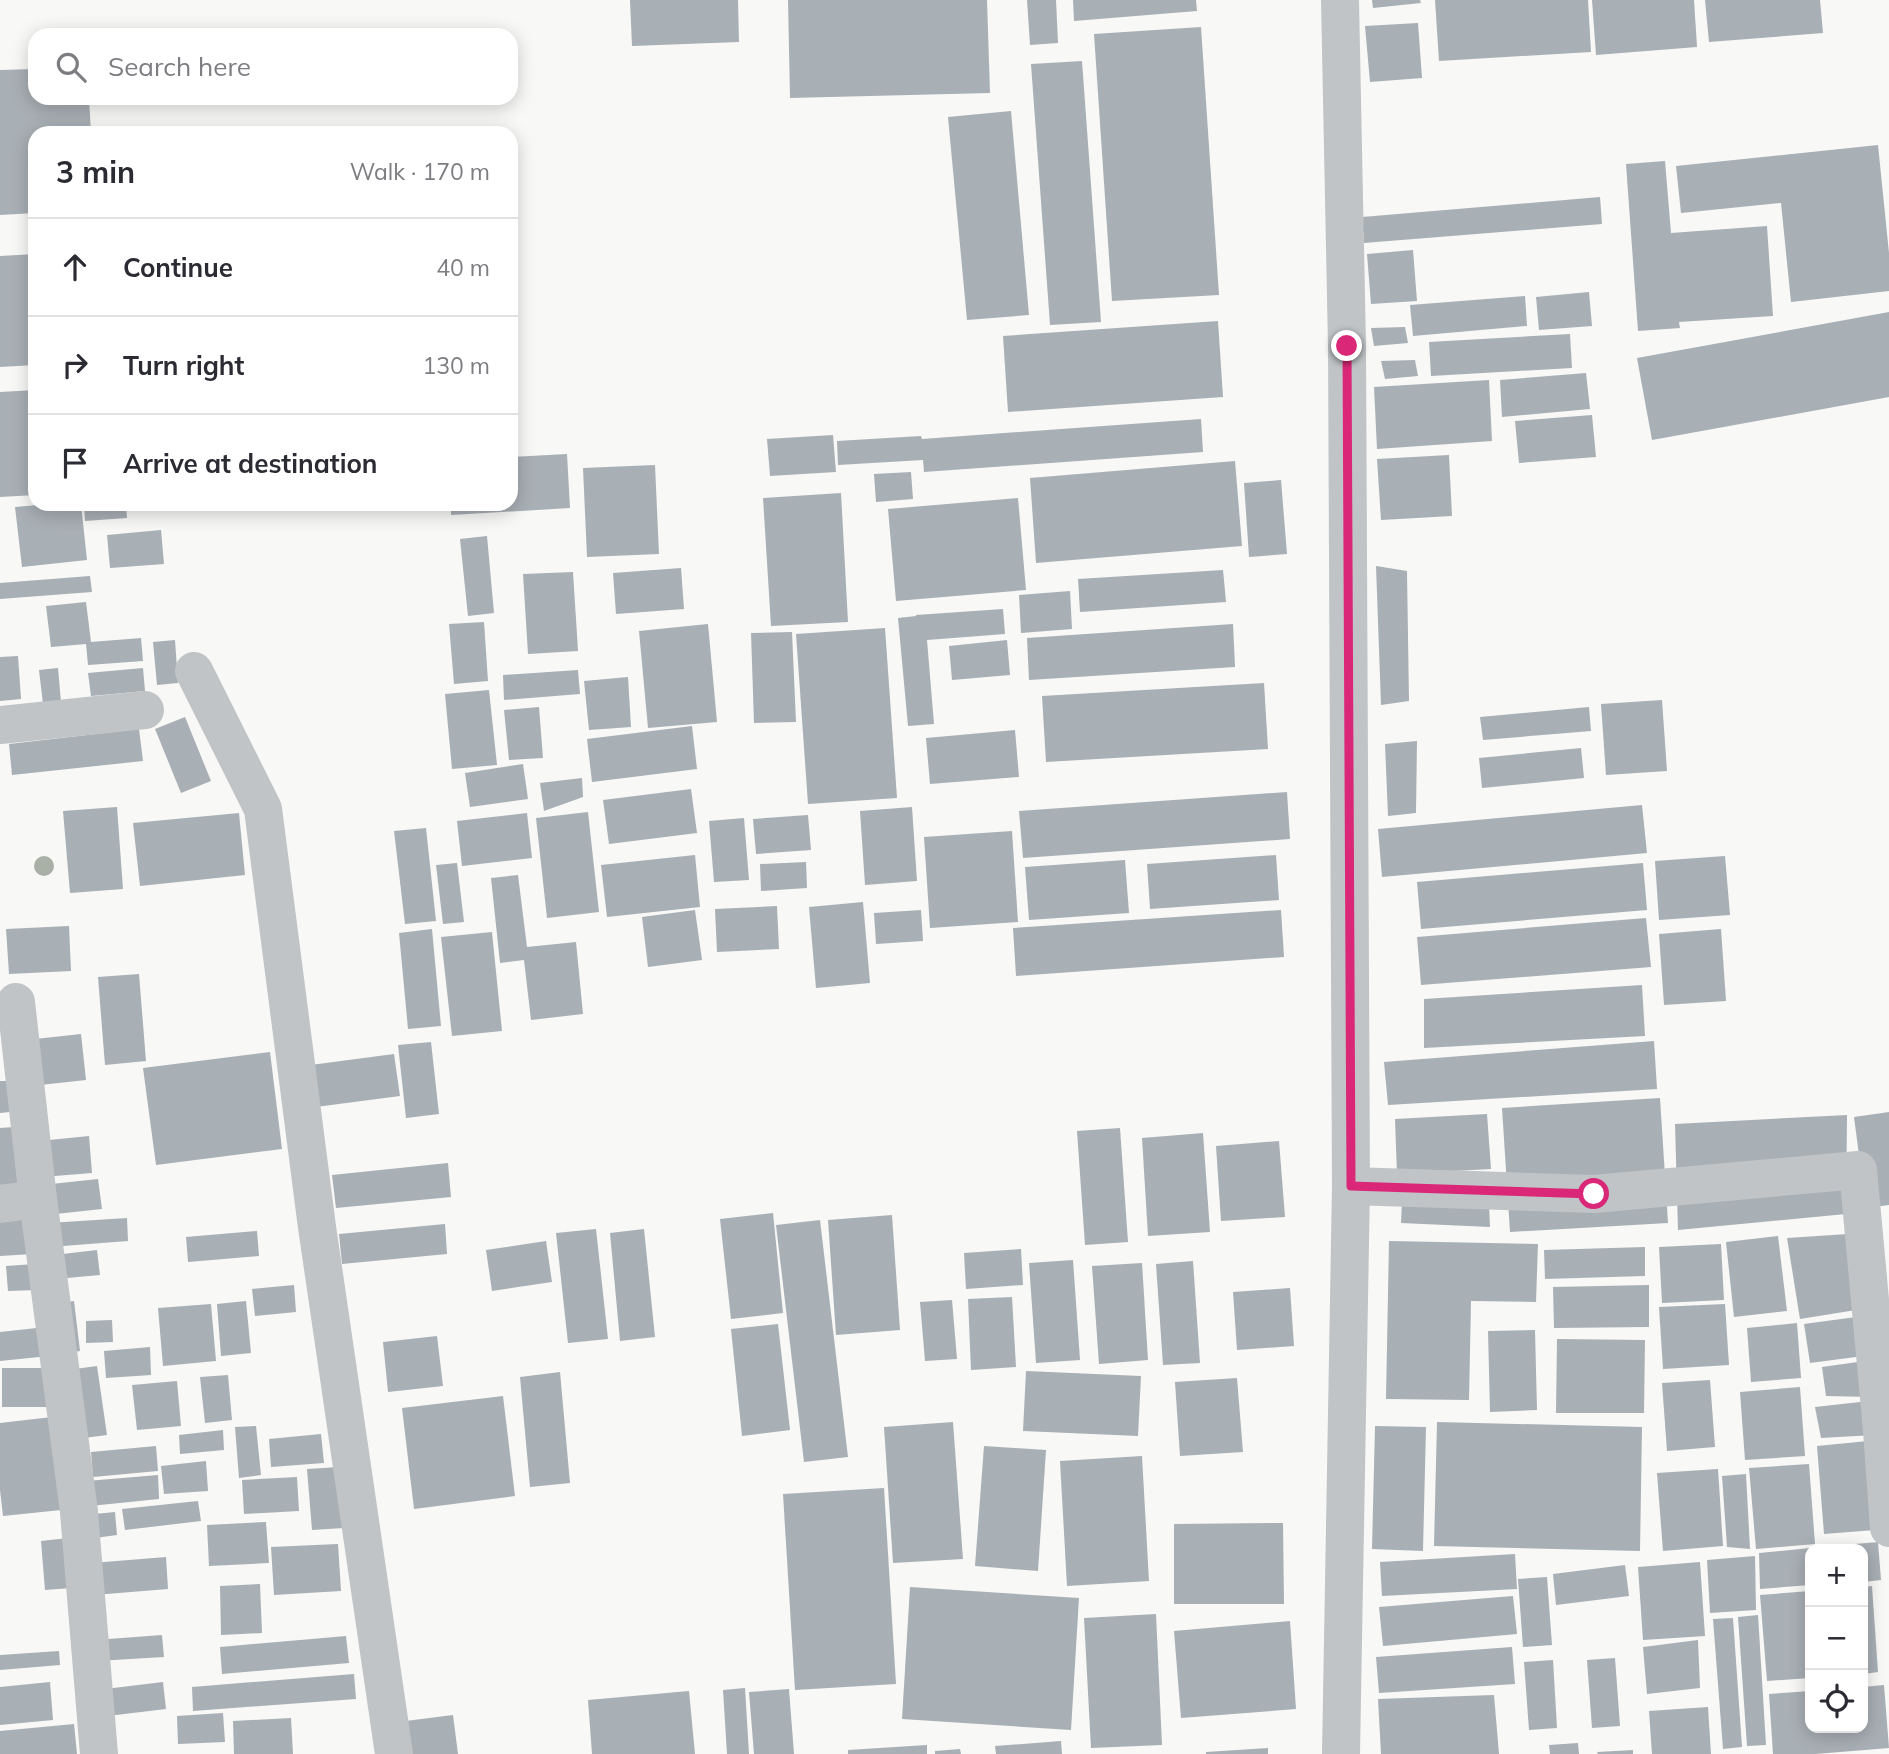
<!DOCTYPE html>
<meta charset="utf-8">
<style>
body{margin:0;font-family:Mulish,sans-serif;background:#f2f2f3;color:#2b2b33}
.controls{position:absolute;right:21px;bottom:21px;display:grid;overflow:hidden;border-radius:14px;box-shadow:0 4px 18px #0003}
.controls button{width:63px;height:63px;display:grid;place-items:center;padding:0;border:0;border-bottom:2px solid #e1e1e2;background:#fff;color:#2b2b33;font:35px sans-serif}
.stop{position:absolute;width:21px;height:21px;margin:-16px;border:5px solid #db2777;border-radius:50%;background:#fff}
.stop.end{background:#db2777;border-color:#fff;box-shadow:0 2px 7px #0008}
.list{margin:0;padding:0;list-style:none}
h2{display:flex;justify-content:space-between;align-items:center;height:91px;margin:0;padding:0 28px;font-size:30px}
h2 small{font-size:23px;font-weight:400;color:#7c7c81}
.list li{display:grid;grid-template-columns:46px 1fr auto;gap:21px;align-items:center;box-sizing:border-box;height:98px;padding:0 28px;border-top:2px solid #e1e1e2}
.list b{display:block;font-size:26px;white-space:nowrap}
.list em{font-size:23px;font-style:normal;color:#7c7c81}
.icon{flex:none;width:38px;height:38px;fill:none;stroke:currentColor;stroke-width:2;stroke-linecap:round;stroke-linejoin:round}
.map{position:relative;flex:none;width:1889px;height:1754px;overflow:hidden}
.search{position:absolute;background:#fff;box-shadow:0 4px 18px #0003;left:28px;top:28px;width:490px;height:77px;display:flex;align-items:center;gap:18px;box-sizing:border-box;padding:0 24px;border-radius:21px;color:#7c7c81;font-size:26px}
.panel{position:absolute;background:#fff;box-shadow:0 4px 18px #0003;left:28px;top:126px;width:490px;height:385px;border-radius:21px}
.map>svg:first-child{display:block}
.building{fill:#a8afb5}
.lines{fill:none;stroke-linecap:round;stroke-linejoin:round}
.minor{stroke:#c0c4c7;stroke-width:38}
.tree{fill:#a9b1a6}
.route{stroke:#db2777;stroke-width:9}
</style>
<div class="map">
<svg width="1889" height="1754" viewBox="0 0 1889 1754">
<rect width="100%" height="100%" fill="#f8f8f6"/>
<g class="building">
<polygon points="630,0 738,0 739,42 632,46"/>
<polygon points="788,0 987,0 990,93 790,98"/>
<polygon points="1027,0 1056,0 1058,43 1030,45"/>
<polygon points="1073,0 1196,0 1197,11 1074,21"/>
<polygon points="1372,0 1420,0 1421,3 1373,8"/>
<polygon points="1435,0 1588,0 1591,52 1439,61"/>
<polygon points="1592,0 1694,0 1697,47 1596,55"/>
<polygon points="1705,0 1820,0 1823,33 1709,42"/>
<polygon points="1418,23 1422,78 1370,82 1365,26"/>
<polygon points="1201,27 1219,295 1112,301 1094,34"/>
<polygon points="1082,61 1101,322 1050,325 1031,64"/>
<polygon points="35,69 35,98 89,98 91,133 35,133 35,213 0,215 0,70"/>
<polygon points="1011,111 1029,315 967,320 948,117"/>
<polygon points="1878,145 1889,253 1889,291 1791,302 1781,203 1681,213 1676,166"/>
<polygon points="1665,161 1671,233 1767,226 1773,316 1679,322 1680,328 1638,331 1626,164"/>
<polygon points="1600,197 1602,224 1364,243 1362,217"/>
<polygon points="1413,250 1417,301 1371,304 1367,254"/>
<polygon points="35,254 35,365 0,367 0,256"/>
<polygon points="1589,292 1592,326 1539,330 1536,297"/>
<polygon points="1525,296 1527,326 1413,336 1410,305"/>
<polygon points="1889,312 1889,397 1652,440 1637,358"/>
<polygon points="1218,321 1223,397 1008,412 1003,336"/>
<polygon points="1405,327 1408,343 1374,346 1371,328"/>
<polygon points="1570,334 1572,368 1431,376 1429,342"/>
<polygon points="1415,360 1418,376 1385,379 1381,361"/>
<polygon points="1586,373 1590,409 1502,417 1500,380"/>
<polygon points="1489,380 1492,441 1377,449 1374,387"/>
<polygon points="35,390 35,495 0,497 0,392"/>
<polygon points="1592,415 1596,457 1519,463 1515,421"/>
<polygon points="1201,419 1203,452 924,472 923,460 838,465 837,441 921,436 922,439"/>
<polygon points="833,435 836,472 770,476 767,439"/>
<polygon points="567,454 570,508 451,515 451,504 511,504 511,457"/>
<polygon points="1449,455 1452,516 1381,520 1377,459"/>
<polygon points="1235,461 1242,546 1036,563 1030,478"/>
<polygon points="655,465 659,554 587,557 583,468"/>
<polygon points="911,472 913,499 876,502 874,474"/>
<polygon points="1281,480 1287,554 1249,557 1244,483"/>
<polygon points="841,493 848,622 771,626 763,498"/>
<polygon points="1018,498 1026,590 896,601 888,509"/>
<polygon points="50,504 81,504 87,560 22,567 15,507"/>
<polygon points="100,504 126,504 127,518 85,521 84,505"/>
<polygon points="161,530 164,564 110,568 107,535"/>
<polygon points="487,536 494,613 468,616 460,539"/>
<polygon points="1376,566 1407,571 1409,701 1381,705"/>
<polygon points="681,568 684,609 616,614 613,573"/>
<polygon points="1223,570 1226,602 1080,612 1078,579"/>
<polygon points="573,572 578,651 528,654 523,574"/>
<polygon points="90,576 92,592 0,599 0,583"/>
<polygon points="1070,591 1072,629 1021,633 1019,595"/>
<polygon points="86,602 91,642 141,638 143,661 88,665 86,644 51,647 46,606"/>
<polygon points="1003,609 1005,634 927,640 934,724 908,726 898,618 916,616 916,615"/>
<polygon points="484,622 488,681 454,684 449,624"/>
<polygon points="708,624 717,722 648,728 639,631"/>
<polygon points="1233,624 1235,667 1029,680 1027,638"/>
<polygon points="885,628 897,798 808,804 796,634"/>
<polygon points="792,632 796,722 754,723 751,633"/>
<polygon points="175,640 178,683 157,685 153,642"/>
<polygon points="1007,640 1010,675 952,680 949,646"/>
<polygon points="18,656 21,699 0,701 0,657"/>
<polygon points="58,668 61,702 43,704 39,670"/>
<polygon points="143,668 145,691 91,696 88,673"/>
<polygon points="578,670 580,694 504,700 503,675"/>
<polygon points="628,677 631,727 589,730 584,681"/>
<polygon points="1264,683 1268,749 1046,762 1042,696"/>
<polygon points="489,690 497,765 452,769 445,694"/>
<polygon points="1662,700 1667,771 1606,775 1601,704"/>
<polygon points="539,707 543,758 509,760 504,710"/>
<polygon points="1589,707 1591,731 1483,740 1480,717"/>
<polygon points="185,717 211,781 181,793 155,729"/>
<polygon points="692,726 697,769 592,782 587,739"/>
<polygon points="139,729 143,761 12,775 9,744"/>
<polygon points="1015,730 1019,777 930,784 926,738"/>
<polygon points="1417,741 1416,813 1388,816 1385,744"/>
<polygon points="1581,748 1584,778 1482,788 1479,758"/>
<polygon points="523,764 528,799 470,807 465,773"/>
<polygon points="582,778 583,797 544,811 540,783"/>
<polygon points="691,789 697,833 609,844 603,800"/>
<polygon points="1287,792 1290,839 1023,858 1019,811"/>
<polygon points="1642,805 1647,853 1382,877 1378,829"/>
<polygon points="117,807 123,889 70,893 63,811"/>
<polygon points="912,807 917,881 865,885 860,811"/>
<polygon points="588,812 599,912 547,918 536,818"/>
<polygon points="239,813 245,875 140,886 133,823"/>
<polygon points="527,813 532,858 462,866 457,821"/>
<polygon points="808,815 811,850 756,854 753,819"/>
<polygon points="744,818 749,880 714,882 709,821"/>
<polygon points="426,828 436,921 405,924 394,831"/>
<polygon points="1012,831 1018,922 930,928 924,837"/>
<polygon points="695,855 700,907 607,917 601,865"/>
<polygon points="1276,855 1279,900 1150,909 1147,864"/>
<polygon points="1725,856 1730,915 1659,920 1655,861"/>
<polygon points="1125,860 1129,913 1029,920 1025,867"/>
<polygon points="806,862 807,888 761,891 760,864"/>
<polygon points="457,863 464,922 443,924 436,865"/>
<polygon points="1643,863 1647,910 1421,929 1417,882"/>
<polygon points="518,875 527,947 576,942 583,1014 531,1020 524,960 500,963 491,878"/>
<polygon points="863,902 870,983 816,988 809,907"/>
<polygon points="777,906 779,949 717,952 715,909"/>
<polygon points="695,910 702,960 648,967 642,917"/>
<polygon points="921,910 923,941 876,944 874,913"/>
<polygon points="1281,910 1284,957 1016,976 1013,928"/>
<polygon points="1646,918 1651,967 1421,985 1417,937"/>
<polygon points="69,926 71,971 9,974 6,929"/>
<polygon points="432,929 441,1026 408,1029 399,933"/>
<polygon points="1721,929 1726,1001 1664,1005 1659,934"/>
<polygon points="492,932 502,1031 452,1036 441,937"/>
<polygon points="139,974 146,1061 105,1065 98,977"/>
<polygon points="1642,985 1645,1036 1424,1048 1424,999"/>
<polygon points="81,1034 86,1080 31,1086 26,1040"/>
<polygon points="1654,1041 1657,1089 1388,1105 1384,1062"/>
<polygon points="431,1042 439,1114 406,1118 398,1045"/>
<polygon points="270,1052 282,1149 156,1165 143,1068"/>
<polygon points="394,1054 400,1096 308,1108 303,1066"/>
<polygon points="0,1081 9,1081 10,1112 0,1113"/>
<polygon points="1660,1098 1668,1223 1510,1232 1502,1108"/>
<polygon points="1889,1112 1889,1205 1866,1208 1854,1117"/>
<polygon points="1487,1114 1491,1169 1397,1174 1395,1119"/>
<polygon points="1847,1115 1846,1214 1678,1230 1675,1124"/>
<polygon points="14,1127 19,1195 0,1197 0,1128"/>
<polygon points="1120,1128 1128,1242 1085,1245 1077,1131"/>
<polygon points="1203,1133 1210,1232 1148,1236 1142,1138"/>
<polygon points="89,1136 92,1173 42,1177 39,1141"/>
<polygon points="1279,1141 1285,1217 1221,1221 1216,1146"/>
<polygon points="448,1163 451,1197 336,1208 332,1175"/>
<polygon points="98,1179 102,1209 46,1215 42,1185"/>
<polygon points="1403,1179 1488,1181 1490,1227 1401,1223"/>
<polygon points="29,1207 33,1254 0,1256 0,1210"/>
<polygon points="773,1213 783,1313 731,1319 720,1219"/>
<polygon points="892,1215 900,1330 836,1335 828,1220"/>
<polygon points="127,1218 128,1241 50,1247 49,1223"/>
<polygon points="820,1220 848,1457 804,1462 776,1225"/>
<polygon points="445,1224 447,1254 342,1264 339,1234"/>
<polygon points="596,1229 608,1339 568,1343 556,1233"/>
<polygon points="644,1229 655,1337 620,1341 610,1233"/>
<polygon points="257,1231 259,1256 188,1262 186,1237"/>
<polygon points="1848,1234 1856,1310 1800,1319 1787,1238"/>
<polygon points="1778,1236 1787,1311 1734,1317 1726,1242"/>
<polygon points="546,1241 552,1282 492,1291 486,1250"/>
<polygon points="1389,1241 1538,1244 1536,1302 1471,1301 1469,1400 1386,1399"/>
<polygon points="1721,1244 1724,1300 1662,1303 1659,1247"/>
<polygon points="1645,1247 1645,1276 1545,1279 1544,1250"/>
<polygon points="1021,1249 1023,1285 966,1289 964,1253"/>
<polygon points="97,1250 100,1275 56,1279 54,1255"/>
<polygon points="1073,1260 1080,1360 1036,1363 1029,1263"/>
<polygon points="1193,1261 1200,1363 1163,1365 1156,1264"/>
<polygon points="1142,1263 1148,1360 1099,1364 1092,1266"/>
<polygon points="35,1264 37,1290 8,1291 6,1266"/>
<polygon points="294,1285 296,1312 255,1316 252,1289"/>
<polygon points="1649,1285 1649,1327 1554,1328 1553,1287"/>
<polygon points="1290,1288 1294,1346 1237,1350 1233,1292"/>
<polygon points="1012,1297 1016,1367 971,1370 968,1299"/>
<polygon points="952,1300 957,1359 925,1361 920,1302"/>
<polygon points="74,1301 80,1351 67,1353 60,1303"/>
<polygon points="246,1301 251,1353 221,1356 217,1304"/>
<polygon points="211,1304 216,1361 163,1366 158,1308"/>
<polygon points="1725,1304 1729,1365 1663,1369 1659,1307"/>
<polygon points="1856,1317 1871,1355 1810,1363 1804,1324"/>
<polygon points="112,1320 113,1342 86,1343 86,1321"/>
<polygon points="1797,1323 1801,1378 1751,1382 1747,1328"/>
<polygon points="778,1324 790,1430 742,1436 731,1329"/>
<polygon points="46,1327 49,1356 0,1361 0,1332"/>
<polygon points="1535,1330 1537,1410 1490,1412 1488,1331"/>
<polygon points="437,1336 443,1386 388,1392 383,1342"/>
<polygon points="1557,1339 1645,1340 1644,1413 1556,1413"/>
<polygon points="150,1347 151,1375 106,1378 104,1351"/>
<polygon points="1865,1361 1871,1397 1826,1396 1822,1367"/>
<polygon points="97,1366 107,1435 84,1438 75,1369"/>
<polygon points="2,1368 54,1368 55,1407 2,1407"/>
<polygon points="1026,1371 1141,1376 1138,1436 1023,1431"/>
<polygon points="560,1372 570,1483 530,1487 520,1377"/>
<polygon points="228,1375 232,1420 205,1423 200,1377"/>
<polygon points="1237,1378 1243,1452 1180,1456 1175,1382"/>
<polygon points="1710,1380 1715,1447 1667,1451 1662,1383"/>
<polygon points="177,1381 181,1426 137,1430 132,1385"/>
<polygon points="1800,1387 1805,1456 1745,1460 1740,1392"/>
<polygon points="503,1396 515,1496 414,1509 402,1408"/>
<polygon points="1869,1401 1874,1435 1821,1438 1815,1407"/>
<polygon points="52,1417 61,1510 3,1516 0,1490 0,1423"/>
<polygon points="953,1422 963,1559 893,1563 884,1427"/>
<polygon points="1437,1422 1642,1427 1640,1551 1434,1546"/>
<polygon points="256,1426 261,1475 239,1478 235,1427"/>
<polygon points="1375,1426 1426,1427 1423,1551 1372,1549"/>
<polygon points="223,1430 224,1450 180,1454 179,1435"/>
<polygon points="321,1434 324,1463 271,1467 269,1439"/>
<polygon points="1868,1441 1875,1530 1824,1534 1817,1446"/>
<polygon points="156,1446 158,1471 93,1477 91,1452"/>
<polygon points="984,1446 1046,1450 1038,1571 975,1566"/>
<polygon points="1142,1456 1149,1581 1067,1586 1060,1461"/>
<polygon points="206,1461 208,1491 164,1494 161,1466"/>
<polygon points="1809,1464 1815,1544 1756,1549 1749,1468"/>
<polygon points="339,1467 344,1528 312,1530 307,1469"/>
<polygon points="1718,1469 1723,1546 1663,1551 1657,1473"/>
<polygon points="1746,1474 1750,1549 1727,1547 1722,1476"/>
<polygon points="158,1475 159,1499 90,1506 87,1481"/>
<polygon points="297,1477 299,1511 244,1514 242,1480"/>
<polygon points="884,1488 896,1684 795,1690 783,1494"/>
<polygon points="198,1501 201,1521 125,1530 122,1509"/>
<polygon points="115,1512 117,1535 87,1539 84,1515"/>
<polygon points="266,1522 269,1563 209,1566 207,1525"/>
<polygon points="1283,1523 1284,1604 1174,1604 1174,1524"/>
<polygon points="68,1538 72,1588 45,1590 41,1541"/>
<polygon points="1878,1542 1881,1580 1863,1582 1863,1549 1821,1549 1820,1547"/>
<polygon points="338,1544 341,1591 274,1595 271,1547"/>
<polygon points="1810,1548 1810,1585 1760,1589 1759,1553"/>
<polygon points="1515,1554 1517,1589 1382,1596 1380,1562"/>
<polygon points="1755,1556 1756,1610 1710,1613 1707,1560"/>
<polygon points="166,1557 168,1589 94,1595 92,1563"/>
<polygon points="1700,1562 1705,1636 1643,1640 1638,1567"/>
<polygon points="1625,1565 1629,1596 1556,1605 1553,1574"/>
<polygon points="1547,1577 1552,1645 1523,1647 1518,1579"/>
<polygon points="260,1584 262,1633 221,1635 220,1586"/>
<polygon points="1872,1586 1878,1672 1863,1674 1863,1587"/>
<polygon points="910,1587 1079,1598 1071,1730 902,1719"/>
<polygon points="1810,1591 1810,1678 1767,1681 1760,1595"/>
<polygon points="1513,1596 1517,1634 1383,1646 1379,1607"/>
<polygon points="1156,1614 1162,1745 1091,1748 1084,1618"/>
<polygon points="1758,1615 1766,1745 1747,1746 1738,1617"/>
<polygon points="1733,1618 1742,1747 1723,1749 1713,1619"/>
<polygon points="1290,1621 1296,1709 1181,1718 1174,1631"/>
<polygon points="162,1635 164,1657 97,1661 95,1640"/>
<polygon points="346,1636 349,1663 222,1674 220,1647"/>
<polygon points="1698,1640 1700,1688 1647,1694 1643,1647"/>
<polygon points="1512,1647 1515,1684 1379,1693 1376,1657"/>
<polygon points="59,1651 60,1665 0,1670 0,1655"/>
<polygon points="1615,1658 1620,1726 1592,1728 1587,1660"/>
<polygon points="1553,1660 1557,1728 1529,1730 1524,1662"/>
<polygon points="354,1674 356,1699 193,1711 192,1687"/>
<polygon points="50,1682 53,1720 0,1725 0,1687"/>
<polygon points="163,1682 166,1709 99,1717 97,1690"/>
<polygon points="1884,1685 1889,1748 1816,1754 1773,1754 1769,1694 1810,1691 1810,1728 1863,1728 1863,1687"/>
<polygon points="745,1688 749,1754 727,1754 723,1690"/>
<polygon points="789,1689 794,1754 754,1754 749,1692"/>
<polygon points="689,1691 695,1754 592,1754 588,1700"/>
<polygon points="1494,1695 1499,1754 1381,1754 1378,1699"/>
<polygon points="1708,1707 1711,1754 1652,1754 1649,1711"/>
<polygon points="223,1713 225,1742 178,1744 177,1716"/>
<polygon points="453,1715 458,1754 394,1754 390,1723"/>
<polygon points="291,1718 293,1754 234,1754 233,1721"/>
<polygon points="74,1724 77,1754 0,1754 0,1731"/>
<polygon points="1061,1741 1062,1754 996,1754 995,1746"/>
<polygon points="1578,1743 1579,1754 1550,1754 1549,1745"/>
<polygon points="927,1745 927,1754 848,1754 848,1750"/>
<polygon points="1268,1748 1268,1754 1206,1754 1206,1752"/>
<polygon points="960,1749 961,1754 935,1754 935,1751"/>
<polygon points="1633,1750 1633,1754 1598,1754 1597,1752"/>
</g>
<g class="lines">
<g class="minor">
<polyline points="1340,0 1347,346 1351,1186 1341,1754"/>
<polyline points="194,671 263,809 317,1227 394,1754"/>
<polyline points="0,725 145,710"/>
<polyline points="16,1002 38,1199"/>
<polyline points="1351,1186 1594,1194 1858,1170 1882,1430 1889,1528"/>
<polyline points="0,1204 38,1199 79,1512 99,1754"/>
</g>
</g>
<circle class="tree" cx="44" cy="866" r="10"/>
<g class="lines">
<polyline class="route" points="1347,346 1351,1186 1594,1194"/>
</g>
</svg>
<div class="controls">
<button>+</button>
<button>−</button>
<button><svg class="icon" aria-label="locate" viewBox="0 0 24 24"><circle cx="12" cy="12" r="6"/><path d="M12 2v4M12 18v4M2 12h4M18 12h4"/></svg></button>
</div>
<div class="stop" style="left:1594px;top:1194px"></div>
<div class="stop end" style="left:1347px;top:346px"></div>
<div class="search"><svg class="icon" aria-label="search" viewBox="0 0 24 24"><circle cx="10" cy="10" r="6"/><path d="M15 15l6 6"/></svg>Search here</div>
<section class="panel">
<h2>3 min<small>Walk · 170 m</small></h2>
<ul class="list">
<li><svg class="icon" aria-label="ahead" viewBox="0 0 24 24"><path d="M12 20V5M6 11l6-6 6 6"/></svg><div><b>Continue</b></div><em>40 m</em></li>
<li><svg class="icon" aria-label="right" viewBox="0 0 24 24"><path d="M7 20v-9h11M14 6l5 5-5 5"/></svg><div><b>Turn right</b></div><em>130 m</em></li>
<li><svg class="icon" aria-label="arrive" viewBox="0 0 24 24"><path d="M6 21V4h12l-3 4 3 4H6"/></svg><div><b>Arrive at destination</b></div></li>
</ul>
</section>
</div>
